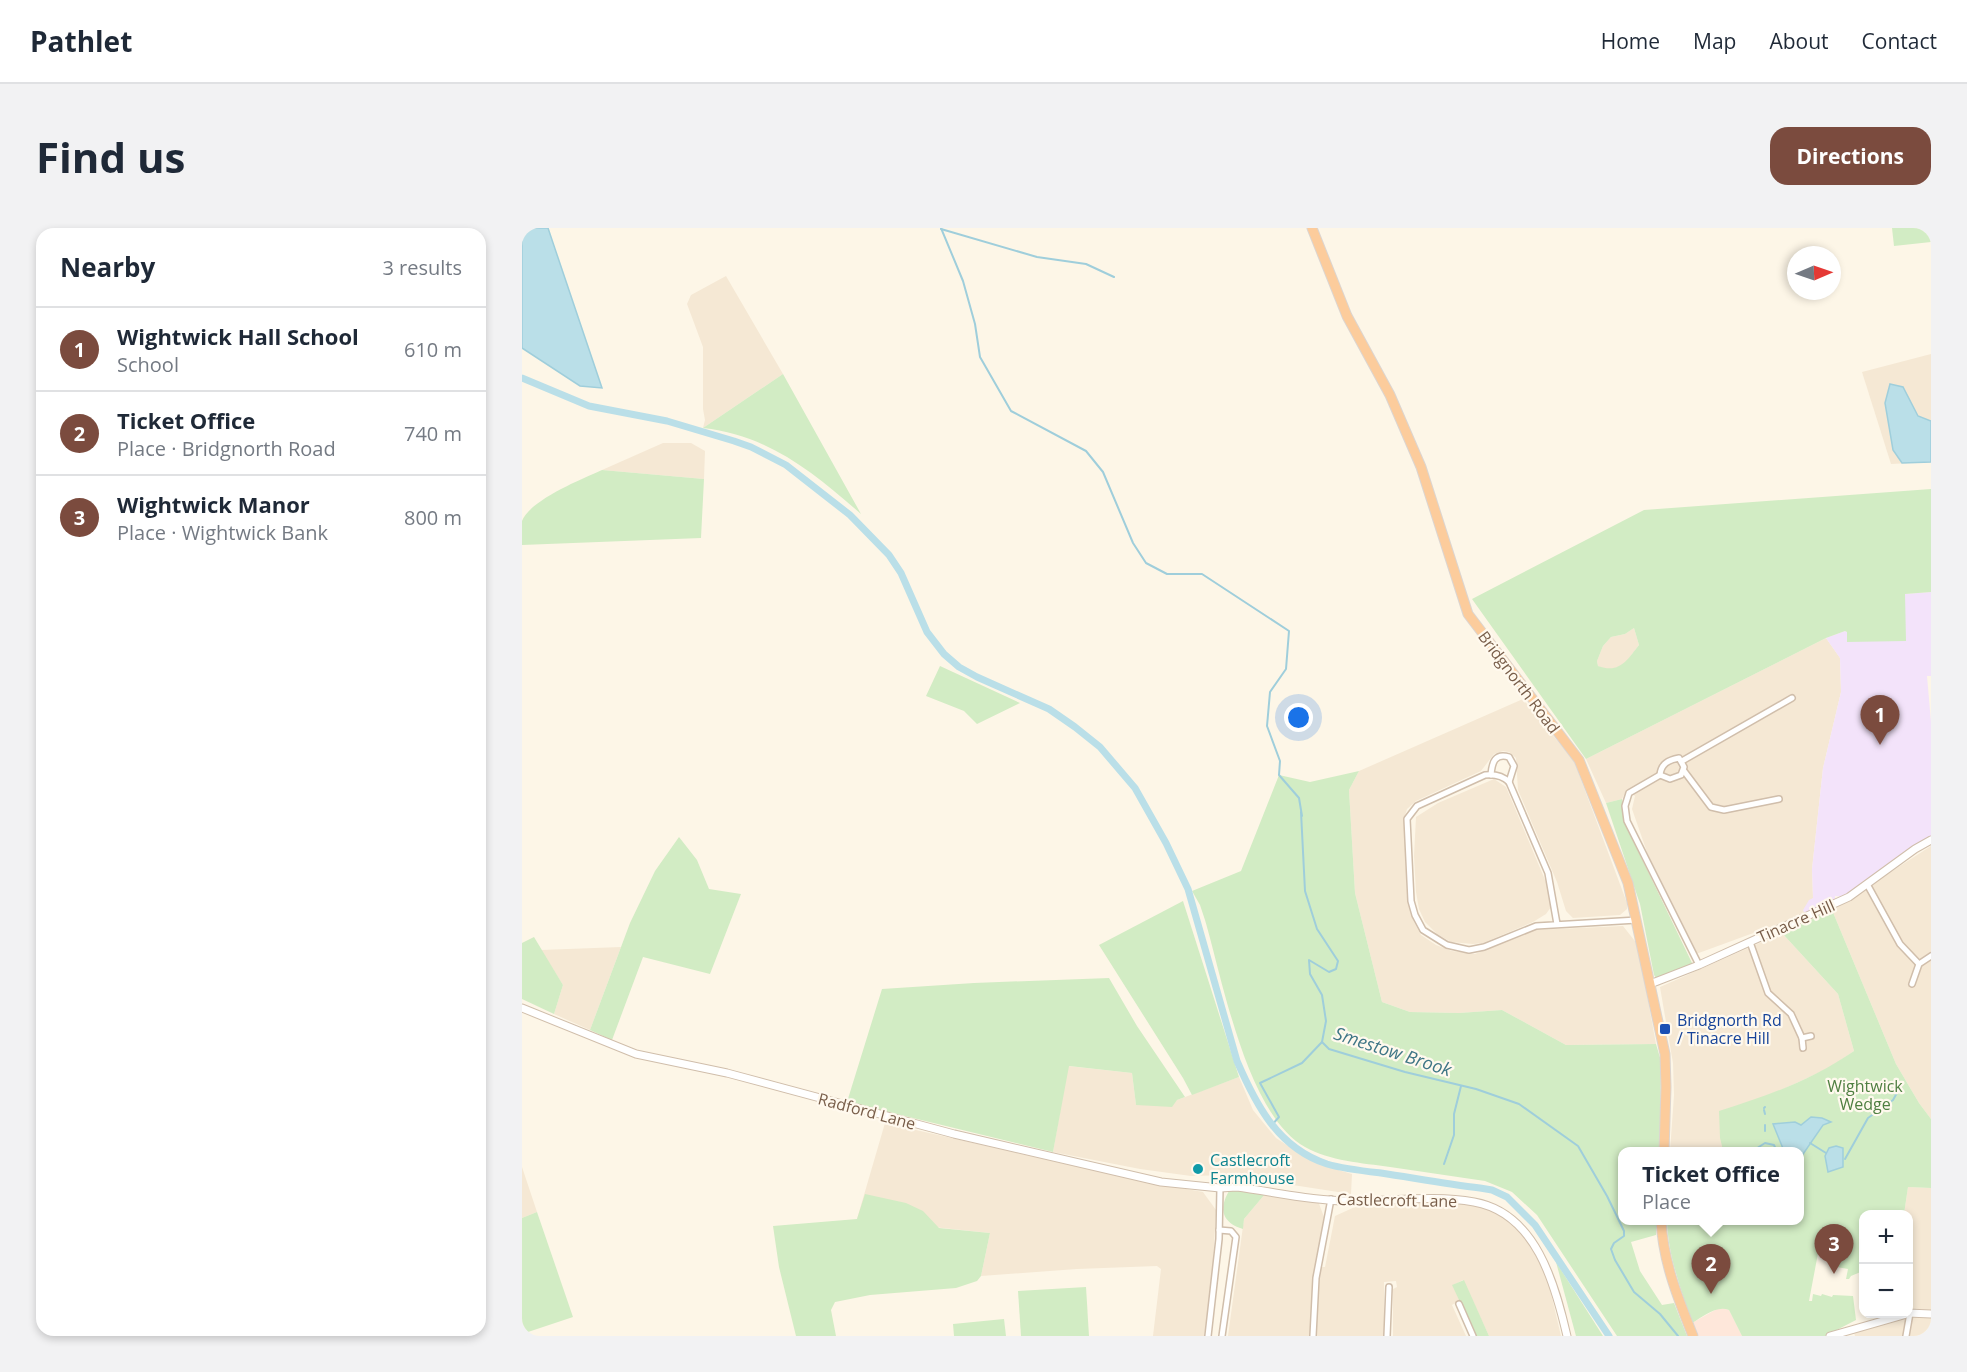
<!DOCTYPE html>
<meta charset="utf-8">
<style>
body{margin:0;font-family:"Open Sans",sans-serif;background:#f2f2f3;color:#1f2937}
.controls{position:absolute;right:18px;bottom:18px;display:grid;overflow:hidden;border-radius:12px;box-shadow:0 3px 9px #0003}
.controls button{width:54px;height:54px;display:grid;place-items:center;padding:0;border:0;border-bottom:2px solid #e0e1e3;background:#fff;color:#1f2937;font:30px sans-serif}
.compass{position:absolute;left:1265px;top:18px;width:54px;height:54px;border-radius:50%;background:#fff;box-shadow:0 3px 9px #0003;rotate:88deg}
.you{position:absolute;left:777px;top:490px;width:21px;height:21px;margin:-15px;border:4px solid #fff;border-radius:50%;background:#1a73e8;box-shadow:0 0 0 9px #1a73e833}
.badge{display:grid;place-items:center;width:39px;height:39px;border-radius:50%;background:#7b4b3e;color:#fff;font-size:20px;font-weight:700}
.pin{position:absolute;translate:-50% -50px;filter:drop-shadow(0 2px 3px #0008)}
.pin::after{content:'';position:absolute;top:32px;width:21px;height:18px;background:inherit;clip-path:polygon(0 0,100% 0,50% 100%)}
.popup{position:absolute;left:1096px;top:919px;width:186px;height:78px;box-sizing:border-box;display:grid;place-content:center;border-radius:12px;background:#fff;filter:drop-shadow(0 2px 4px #0005);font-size:20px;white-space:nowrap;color:#747a83}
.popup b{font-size:22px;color:#1f2937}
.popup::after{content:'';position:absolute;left:50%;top:100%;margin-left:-12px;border:12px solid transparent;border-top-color:#fff}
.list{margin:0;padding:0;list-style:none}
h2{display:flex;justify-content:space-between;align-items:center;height:78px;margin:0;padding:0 24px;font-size:26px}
h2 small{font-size:20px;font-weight:400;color:#747a83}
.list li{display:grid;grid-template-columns:39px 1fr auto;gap:18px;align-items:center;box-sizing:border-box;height:84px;padding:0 24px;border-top:2px solid #e0e1e3}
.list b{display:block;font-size:22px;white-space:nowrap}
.list p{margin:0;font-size:20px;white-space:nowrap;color:#747a83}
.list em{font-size:20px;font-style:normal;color:#747a83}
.map{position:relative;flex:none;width:1409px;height:1108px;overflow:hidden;border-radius:18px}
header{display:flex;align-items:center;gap:36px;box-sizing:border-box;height:84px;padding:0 30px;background:#fff;border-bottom:2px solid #e0e1e3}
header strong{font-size:28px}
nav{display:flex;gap:33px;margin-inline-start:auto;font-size:21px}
.intro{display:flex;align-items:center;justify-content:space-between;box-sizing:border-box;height:144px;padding:0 36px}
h1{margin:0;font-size:42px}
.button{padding:15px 27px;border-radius:18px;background:#7b4b3e;color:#fff;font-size:21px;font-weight:700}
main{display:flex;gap:36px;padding:0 36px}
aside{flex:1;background:#fff;border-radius:18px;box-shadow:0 3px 9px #0003}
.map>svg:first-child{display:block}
.residential{fill:#f5e8d4}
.commercial{fill:#fee7da}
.education{fill:#f3e3fa}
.green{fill:#d2ecc4;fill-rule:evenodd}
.water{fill:#badfe8;stroke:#9fcedb;stroke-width:1.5}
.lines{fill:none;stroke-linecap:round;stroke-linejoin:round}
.stream{stroke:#9fcedb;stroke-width:2}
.canal{stroke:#badfe8;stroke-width:7}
.minor-casing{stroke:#d0beab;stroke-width:8}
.tertiary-casing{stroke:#d0beab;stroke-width:9}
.trunk-casing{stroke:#dcd5d0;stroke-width:11}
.minor{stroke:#fff;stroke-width:5}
.tertiary{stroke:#fff;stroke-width:7}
.trunk{stroke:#fccc9c;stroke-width:9}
.transit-dot{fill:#1a4fb4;stroke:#fff9ee;stroke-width:2}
.culture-dot{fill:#0f9aa8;stroke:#fff9ee;stroke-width:2}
.labels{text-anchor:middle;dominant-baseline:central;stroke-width:4.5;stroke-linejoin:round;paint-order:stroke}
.street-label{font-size:16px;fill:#785d49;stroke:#fff9ee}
.transit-label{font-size:16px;fill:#164399;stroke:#fff9ee;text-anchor:start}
.park-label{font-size:16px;fill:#4f7f41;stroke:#fff9ee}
.culture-label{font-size:16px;fill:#0d838f;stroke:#fff9ee;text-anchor:start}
.water-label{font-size:18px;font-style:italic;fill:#3f7686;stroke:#fff9ee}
</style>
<header>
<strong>Pathlet</strong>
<nav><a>Home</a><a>Map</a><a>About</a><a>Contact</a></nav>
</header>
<div class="intro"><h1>Find us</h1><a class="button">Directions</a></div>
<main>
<aside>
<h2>Nearby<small>3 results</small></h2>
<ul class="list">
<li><span class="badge">1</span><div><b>Wightwick Hall School</b><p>School</p></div><em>610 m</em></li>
<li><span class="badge">2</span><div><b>Ticket Office</b><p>Place · Bridgnorth Road</p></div><em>740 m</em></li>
<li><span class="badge">3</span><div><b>Wightwick Manor</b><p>Place · Wightwick Bank</p></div><em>800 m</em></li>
</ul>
</aside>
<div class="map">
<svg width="1409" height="1108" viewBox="0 0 1409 1108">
<rect width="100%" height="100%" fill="#fdf6e7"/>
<g class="residential">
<polygon points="204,48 261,146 181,200 183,192 181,181 181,119 165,76 169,67"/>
<polygon points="1409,126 1409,234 1369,236 1340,144"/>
<polygon points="141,215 169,215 183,223 182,251 80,242"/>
<polygon points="1112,400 1117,417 1101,438 1085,442 1076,438 1075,433 1081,418 1089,409 1103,406"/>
<polygon points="1304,410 1318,430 1319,464 1301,540 1290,641 1291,670 1283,686 1174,726 1126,627 1110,581 1113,568 1105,561 1100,571 1084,575 1064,531"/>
<polygon points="1001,471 1052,533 1105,675 1105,681 1098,687 1051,690 1044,683 1035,654 996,562 994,530 987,524 981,523 972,526 959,543 894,573 885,581 882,591 885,670 892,694 899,707 914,717 930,723 953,726 1013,702 1101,698 1116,717 1134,816 1044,817 980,782 937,785 888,784 860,774 833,665 827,562 837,543"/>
<polygon points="972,551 984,559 1026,659 1029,679 1024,686 1011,694 961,715 951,716 929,714 915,706 903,694 897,681 894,664 892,628 894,589 916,575"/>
<polygon points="1409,618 1409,891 1397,875 1374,836 1310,682"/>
<polygon points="1260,705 1316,766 1332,823 1307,840 1253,865 1203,923 1148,923 1152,867 1151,835 1138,759"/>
<polygon points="99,719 68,802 32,786 41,757 19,722"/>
<polygon points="546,838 610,845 614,877 655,872 717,849 731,882 754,910 780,927 803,938 830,946 829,966 706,947 669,948 618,941 531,924"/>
<polygon points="363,895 615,952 681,964 694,982 690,1053 682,1108 631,1108 639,1041 635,1038 555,1041 459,1048 468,1005 335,991"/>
<polygon points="0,939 15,984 0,990"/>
<polygon points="1386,959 1409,960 1409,1082 1387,1081 1386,986 1382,986"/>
<polygon points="743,966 796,973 802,989 794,1039 803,1039 813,988 835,978 879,974 945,975 968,981 980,987 1000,1004 1017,1033 1027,1057 1039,1108 967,1108 941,1052 931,1057 938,1072 930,1077 944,1108 871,1108 871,1061 875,1059 874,1053 862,1054 862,1108 706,1108 722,991"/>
<polygon points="1409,1089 1409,1108 1333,1108 1332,1104 1381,1090"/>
</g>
<polygon class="commercial" points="1201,1080 1207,1082 1220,1108 1177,1108 1170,1095 1195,1081"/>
<polygon class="education" points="1409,364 1409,448 1405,448 1409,494 1409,610 1323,669 1313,668 1313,674 1283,686 1281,682 1287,672 1291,670 1290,641 1301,540 1319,464 1318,430 1304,410 1323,403 1325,404 1325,413 1383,366"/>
<g class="green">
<polygon points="1370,0 1409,0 1409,14 1372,18"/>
<path d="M261,146l78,140c-48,-42 -93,-79 -158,-86z"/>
<path d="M80,242l102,9 -3,59 -179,7c0,-7 0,-18 0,-24 8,-21 60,-42 80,-51z"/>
<path d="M1409,261v103l-26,2 1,47 -59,1v-10l-2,-1 -19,7 -240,121 -114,-160 172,-89zM1112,400l5,17c-12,15 -19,29 -41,21l-1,-5 6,-15 8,-9 14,-3z"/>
<polygon points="418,438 498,475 455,496 442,483 404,468"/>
<path d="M837,543l-10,19 6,103 27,109 28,10 49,1 43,-3 64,35 90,-1 5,17 -1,90 -38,1v68l34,1v14l-25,7 9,29 22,34 12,-2 13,33h-70l-80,-121 -25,-23 -27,-11c-32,-5 -63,-9 -95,-14 -28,-4 -60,-6 -85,-20 -58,-32 -82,-166 -100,-227l-5,-15 -8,-14 49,-20 38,-96 31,7z"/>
<polygon points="1100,571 1103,596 1171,737 1135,751 1132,747 1118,676 1084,575"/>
<polygon points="157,609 175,632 187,661 219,666 188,746 121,729 90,812 68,802 108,695 133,643"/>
<polygon points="661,673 717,849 670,867 661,850 577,717"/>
<path d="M1310,682l64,154 23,39 12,16v69l-23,-1 -4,27h-40l-1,57 -12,5 -2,3h-3l2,-10 -17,-3 2,-11 -8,-2 1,-4 -7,-1 -10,53h3l1,-7 8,2 1,-2 10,3 1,-2 20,1 3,24 -31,16h-83l-13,-26c-13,-5 -26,7 -37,13 -11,-34 -24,-67 -25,-102l133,-1v-68l-79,-1 2,-1 -3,-12 -1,-27c48,-15 93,-31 135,-60l-16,-57 -56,-61z"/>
<polygon points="12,709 41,757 32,786 0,771 0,715"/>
<polygon points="587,750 615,798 663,869 655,872 650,879 614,877 610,845 547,838 531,924 325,874 360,761 452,755"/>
<path d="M721,962l22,4 -21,25 -1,10c-20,-6 -25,-19 -14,-38z"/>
<polygon points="343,966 384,975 401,983 417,1000 468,1005 459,1048 455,1053 434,1060 348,1067 313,1074 309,1082 314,1108 274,1108 257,1039 251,998 335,991"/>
<polygon points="15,984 51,1089 0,1106 0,990"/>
<polygon points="1034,1034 1081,1108 1054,1108"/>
<polygon points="942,1052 967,1108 954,1108 930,1057"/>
<polygon points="564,1059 567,1108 499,1108 496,1063"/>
<polygon points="482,1091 484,1108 432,1108 431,1096"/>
</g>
<g class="water">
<polygon points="0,0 26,0 80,160 58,158 0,120"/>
<polygon points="1368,156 1381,159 1396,188 1409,193 1409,234 1380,235 1371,222 1363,175"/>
<polygon points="1289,889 1300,890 1309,894 1301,897 1279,929 1278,924 1262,923 1251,896 1273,894 1279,897"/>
<polygon points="1314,918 1321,920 1321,939 1306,944 1303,928 1307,920"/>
</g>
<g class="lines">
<g class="stream">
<polyline points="419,0 441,53 453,96 458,129 489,183 564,223 581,244 611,315 624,335 645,346 680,346 767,403 764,441 748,464 745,498 758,533 757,547 777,570 780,588 779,584 783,663 795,701 816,733 814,741 807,744 787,732 788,746 800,767 804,793 800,814 807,821 883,844 954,861 997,876 1056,918 1085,968 1102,1003 1102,1008 1092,1015 1089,1021 1093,1032 1112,1064 1138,1086 1156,1108"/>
<polyline points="419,1 515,29 564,36 592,49"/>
<polyline points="1242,880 1243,879"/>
<polyline points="1242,882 1243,886"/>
<polyline points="1243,897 1243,903"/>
<polyline points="749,898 757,889 738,855 780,835 800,814"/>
<polyline points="1288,915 1304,925"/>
<polyline points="1229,924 1243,915 1252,917 1255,924"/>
<polyline points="1323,931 1346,890 1371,872 1380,856"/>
<polyline points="922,936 932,907 932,886 939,858"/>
</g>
<path class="canal" d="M0,150l67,28 78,15 67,20 17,6 35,18 64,50 39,40 12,18 26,59 17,22 15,13 18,10 72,32 26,18 25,20 35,41 31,55 22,46 49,172c19,44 41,87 90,103 17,5 36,7 54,9 33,5 66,11 99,15l12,2 15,7 28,28 74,111"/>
<defs>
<g id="minor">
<path d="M1157,530l5,9 -3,8 -11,4 -10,-4c1,-11 8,-15 19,-17z"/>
<polyline points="1160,533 1270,470"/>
<polyline points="1162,543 1189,579 1202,582 1257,571"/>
<path d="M969,547c1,-13 4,-22 18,-18l5,9 -5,16"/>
<polyline points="1138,547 1107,565 1103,578 1105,593 1177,737"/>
<polyline points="1345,656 1378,716 1397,736"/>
<path d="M1035,696l-9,-51 -39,-91c-6,-6 -15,-8 -24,-7l-68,31 -10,13 4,82 4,14 8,15 24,15 22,5 15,-3 52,-21 101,-6"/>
<polyline points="1228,714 1246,765 1269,786 1280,810 1281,820"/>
<polyline points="1390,756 1397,736 1409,728"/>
<polyline points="1280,810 1289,808"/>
<polyline points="697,1002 709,1003 714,1009 700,1108"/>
<polyline points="937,1076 951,1108"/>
<polyline points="686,1108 697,1011 698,960"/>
<polyline points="791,1108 794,1050 809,971"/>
<polyline points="865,1108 867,1059"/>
<polyline points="1384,1108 1388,1085"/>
</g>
<g id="tertiary">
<polyline points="1128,756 1177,737 1327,669 1393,621 1409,612"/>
<path d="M0,780l114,46 91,19 227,61 207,48 59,6 17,-1c37,5 81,15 118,14 39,0 80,-6 119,1 62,11 81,82 93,134"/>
<polyline points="1386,1085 1409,1086"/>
<polyline points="1308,1108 1385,1086"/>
</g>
<g id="trunk">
<polyline points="790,0 825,88 868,167 899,239 946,386 1057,532 1106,655 1143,826 1144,859 1142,924"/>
<path d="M1139,992c2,42 17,78 32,116"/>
</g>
</defs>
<use href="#minor" class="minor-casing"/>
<use href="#tertiary" class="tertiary-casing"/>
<use href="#trunk" class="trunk-casing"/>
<use href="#minor" class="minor"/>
<use href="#tertiary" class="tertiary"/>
<use href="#trunk" class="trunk"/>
</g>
<rect class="transit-dot" x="1137" y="795" width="12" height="12" rx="3"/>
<circle class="culture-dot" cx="676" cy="941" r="6"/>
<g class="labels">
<g class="street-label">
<text transform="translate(997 454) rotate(53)">Bridgnorth Road</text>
<text transform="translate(1274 693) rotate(-24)">Tinacre Hill</text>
<text transform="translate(345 883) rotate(15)">Radford Lane</text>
<text transform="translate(875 972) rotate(1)">Castlecroft Lane</text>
</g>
<g class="transit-label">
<text x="1155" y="792">Bridgnorth Rd<tspan x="1155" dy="18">/ Tinacre Hill</tspan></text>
</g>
<g class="park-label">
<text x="1343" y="858">Wightwick<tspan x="1343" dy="18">Wedge</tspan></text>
</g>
<g class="culture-label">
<text x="688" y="932">Castlecroft<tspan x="688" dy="18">Farmhouse</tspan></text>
</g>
<g class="water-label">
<text transform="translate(871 823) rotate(18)">Smestow Brook</text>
</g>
</g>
</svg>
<div class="controls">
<button>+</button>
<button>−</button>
</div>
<svg class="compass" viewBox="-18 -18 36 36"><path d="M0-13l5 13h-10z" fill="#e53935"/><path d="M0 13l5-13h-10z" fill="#747a83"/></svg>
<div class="you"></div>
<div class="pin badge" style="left:1358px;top:517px">1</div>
<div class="pin badge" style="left:1189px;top:1066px">2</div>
<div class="popup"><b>Ticket Office</b>Place</div>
<div class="pin badge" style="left:1312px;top:1046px">3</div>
</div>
</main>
